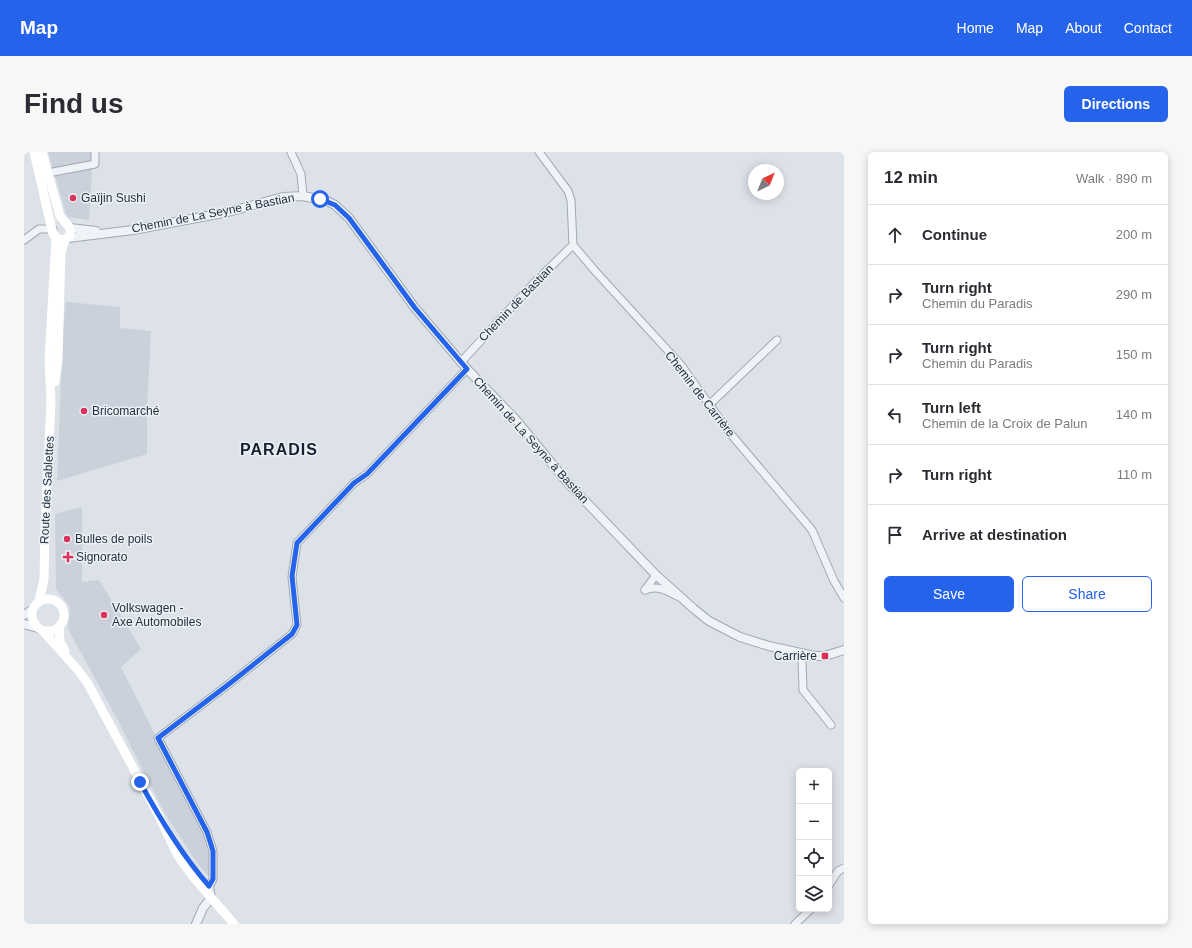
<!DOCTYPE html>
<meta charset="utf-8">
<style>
body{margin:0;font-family:Arial,sans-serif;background:#f7f7f7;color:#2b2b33}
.controls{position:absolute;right:12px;bottom:12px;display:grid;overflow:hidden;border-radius:6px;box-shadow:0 2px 10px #0003}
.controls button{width:36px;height:36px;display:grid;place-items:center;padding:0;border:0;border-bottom:1px solid #e1e1e2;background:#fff;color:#2b2b33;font:20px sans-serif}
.compass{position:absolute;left:724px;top:12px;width:36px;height:36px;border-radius:50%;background:#fff;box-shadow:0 2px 10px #0003;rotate:43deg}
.stop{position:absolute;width:12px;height:12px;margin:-9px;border:3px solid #2563eb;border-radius:50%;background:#fff}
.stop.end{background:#2563eb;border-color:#fff;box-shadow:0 1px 4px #0008}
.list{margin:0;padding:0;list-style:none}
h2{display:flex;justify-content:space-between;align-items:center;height:52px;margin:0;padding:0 16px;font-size:17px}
h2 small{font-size:13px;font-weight:400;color:#7c7c81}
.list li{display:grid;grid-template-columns:26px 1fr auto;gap:12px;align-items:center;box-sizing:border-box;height:60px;padding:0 16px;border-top:1px solid #e1e1e2}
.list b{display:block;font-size:15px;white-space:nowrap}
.list p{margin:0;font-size:13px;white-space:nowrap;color:#7c7c81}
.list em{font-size:13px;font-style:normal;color:#7c7c81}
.actions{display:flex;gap:8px;padding:12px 16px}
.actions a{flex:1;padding:9px 0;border:1px solid #2563eb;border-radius:6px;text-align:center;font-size:14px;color:#2563eb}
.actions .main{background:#2563eb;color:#fff}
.icon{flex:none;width:22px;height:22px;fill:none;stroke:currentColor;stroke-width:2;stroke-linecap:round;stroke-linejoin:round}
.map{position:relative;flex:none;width:820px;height:772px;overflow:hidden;border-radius:6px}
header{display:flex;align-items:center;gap:24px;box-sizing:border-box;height:56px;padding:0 20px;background:#2563eb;color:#fff}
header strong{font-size:19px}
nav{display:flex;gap:22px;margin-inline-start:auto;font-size:14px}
.intro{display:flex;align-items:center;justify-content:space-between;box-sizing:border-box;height:96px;padding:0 24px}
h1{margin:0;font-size:28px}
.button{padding:10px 18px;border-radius:6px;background:#2563eb;color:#fff;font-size:14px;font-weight:700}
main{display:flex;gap:24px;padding:0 24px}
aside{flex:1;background:#fff;border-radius:6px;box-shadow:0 2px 10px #0003}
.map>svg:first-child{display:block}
.built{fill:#cad1db}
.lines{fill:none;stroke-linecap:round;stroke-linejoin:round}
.minor-casing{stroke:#a1a9b2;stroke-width:9}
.tertiary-casing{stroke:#a1a9b2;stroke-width:10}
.minor{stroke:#eff2f6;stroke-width:7}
.tertiary{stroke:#eff2f6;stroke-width:8}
.secondary{stroke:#fff;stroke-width:9}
.route{stroke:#2563eb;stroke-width:5}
.poi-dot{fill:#dc325a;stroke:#ecf1f6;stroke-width:1.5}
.labels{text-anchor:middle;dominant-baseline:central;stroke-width:3;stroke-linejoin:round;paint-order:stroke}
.poi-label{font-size:12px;fill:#243140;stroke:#ecf1f6;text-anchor:start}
.street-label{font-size:12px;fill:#243140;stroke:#ecf1f6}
.district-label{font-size:16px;font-weight:bold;letter-spacing:1px;fill:#172231;stroke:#ecf1f6}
</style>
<header>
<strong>Map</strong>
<nav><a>Home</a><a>Map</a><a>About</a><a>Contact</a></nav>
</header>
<div class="intro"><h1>Find us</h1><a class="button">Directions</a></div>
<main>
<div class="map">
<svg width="820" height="772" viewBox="0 0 820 772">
<rect width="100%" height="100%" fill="#dce2e8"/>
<g class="built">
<polygon points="24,0 69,0 65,68 43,65"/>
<polygon points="42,150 96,155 96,176 127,179 123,258 123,302 33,329 39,176"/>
<polygon points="58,355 58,430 75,428 117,497 97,515 180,680 185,696 186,722 183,723 172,709 140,660 91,563 44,477 46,455 32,437 31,362"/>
</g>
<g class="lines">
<defs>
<g id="minor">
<polyline points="267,0 277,22 279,44"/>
<polyline points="515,0 544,39 547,48 549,93 572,120 657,213 705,280 788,378 810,429 820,446"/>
<polyline points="24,21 71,12 71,0"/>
<polyline points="0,88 15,77 29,77"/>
<polyline points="437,210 511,130 549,93"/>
<polyline points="685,253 753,188"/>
<path d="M621,438c12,-5 21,0 32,6"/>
<polyline points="621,438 632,423"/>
<polyline points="779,502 778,509 779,538 807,573"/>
<polyline points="805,733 814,719 820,716"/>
<polyline points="185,735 189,727 189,699 183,680 134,586 205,532 268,482 273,473 268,425 273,391 330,331 343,322 443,217"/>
<polyline points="771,772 787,757"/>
</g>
<g id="tertiary">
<polyline points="46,76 72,79"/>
<polyline points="44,86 109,78 204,60 259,45 279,44 303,49 311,53 325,66 391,156 443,217 493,269 543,330 632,423 670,457 685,469 716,485 745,494 790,504 801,504 820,498"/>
<polyline points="0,463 8,458"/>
<polyline points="0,472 14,476"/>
<polyline points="172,772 179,756 187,746 185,735"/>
</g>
</defs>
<use href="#minor" class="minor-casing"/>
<use href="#tertiary" class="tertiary-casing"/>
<use href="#minor" class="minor"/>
<use href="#tertiary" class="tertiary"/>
<g class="secondary">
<polyline points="10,0 29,82 34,87 39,88 46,84 46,76 36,64 18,0"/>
<polyline points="31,230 34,208 37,100 41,88"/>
<circle cx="24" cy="463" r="16"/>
<polyline points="15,449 20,427 21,379 27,249 25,208 32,86"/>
<polyline points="35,475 36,490 41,499"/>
<polyline points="19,479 53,517 63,530 135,664 154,704 171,727 210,772"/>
</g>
</g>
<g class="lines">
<path class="route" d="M116,630c20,37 42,73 69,104l4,-7v-28l-6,-19 -49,-94 71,-54 63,-50 5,-9 -5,-49 5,-33 57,-60 13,-9 100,-105 -52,-61 -66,-90 -14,-13 -15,-6"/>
</g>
<g class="poi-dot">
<circle cx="49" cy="46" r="4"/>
<circle cx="60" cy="259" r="4"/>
<circle cx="43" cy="387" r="4"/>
<path d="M42 399h4v4h4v4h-4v4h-4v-4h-4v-4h4z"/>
<circle cx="80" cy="463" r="4"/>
<rect x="797" y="500" width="8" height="8" rx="2"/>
</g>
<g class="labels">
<g class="poi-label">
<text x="57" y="46">Gaïjin Sushi</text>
<text x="68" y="259">Bricomarché</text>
<text x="51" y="387">Bulles de poils</text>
<text x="52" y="405">Signorato</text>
<text x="88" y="456">Volkswagen -<tspan x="88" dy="14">Axe Automobiles</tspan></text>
<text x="793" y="504" text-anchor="end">Carrière</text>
</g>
<g class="street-label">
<text transform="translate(189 61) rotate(-11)">Chemin de La Seyne à Bastian</text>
<text transform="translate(492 151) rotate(-46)">Chemin de Bastian</text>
<text transform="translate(676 242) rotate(52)">Chemin de Carrière</text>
<text transform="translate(507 288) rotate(48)">Chemin de La Seyne à Bastian</text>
<text transform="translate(23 338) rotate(-87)">Route des Sablettes</text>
</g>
<g class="district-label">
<text x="255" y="297">PARADIS</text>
</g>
</g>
</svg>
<div class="controls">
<button>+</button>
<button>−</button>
<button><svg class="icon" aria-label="locate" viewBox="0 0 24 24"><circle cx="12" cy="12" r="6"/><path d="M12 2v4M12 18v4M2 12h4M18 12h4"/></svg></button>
<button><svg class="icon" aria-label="layers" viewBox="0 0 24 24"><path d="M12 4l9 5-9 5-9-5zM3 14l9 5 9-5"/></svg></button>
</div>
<svg class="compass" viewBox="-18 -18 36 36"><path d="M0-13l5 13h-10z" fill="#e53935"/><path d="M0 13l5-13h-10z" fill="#7c7c81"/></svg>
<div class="stop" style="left:296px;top:47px"></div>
<div class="stop end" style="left:116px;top:630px"></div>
</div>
<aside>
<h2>12 min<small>Walk · 890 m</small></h2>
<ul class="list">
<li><svg class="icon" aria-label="ahead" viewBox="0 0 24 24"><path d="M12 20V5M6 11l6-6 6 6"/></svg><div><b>Continue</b></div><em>200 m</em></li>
<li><svg class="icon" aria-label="right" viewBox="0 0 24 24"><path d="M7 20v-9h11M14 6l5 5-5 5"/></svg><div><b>Turn right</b><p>Chemin du Paradis</p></div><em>290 m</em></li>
<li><svg class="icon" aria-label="right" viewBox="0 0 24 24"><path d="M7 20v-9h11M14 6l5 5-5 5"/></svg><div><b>Turn right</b><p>Chemin du Paradis</p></div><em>150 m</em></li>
<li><svg class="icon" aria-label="left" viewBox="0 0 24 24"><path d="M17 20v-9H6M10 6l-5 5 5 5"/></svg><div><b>Turn left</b><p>Chemin de la Croix de Palun</p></div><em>140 m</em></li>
<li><svg class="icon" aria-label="right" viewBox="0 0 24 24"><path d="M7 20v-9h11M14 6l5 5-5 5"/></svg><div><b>Turn right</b></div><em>110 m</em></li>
<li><svg class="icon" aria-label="arrive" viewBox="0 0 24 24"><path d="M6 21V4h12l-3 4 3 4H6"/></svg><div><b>Arrive at destination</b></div></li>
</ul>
<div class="actions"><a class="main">Save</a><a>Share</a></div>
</aside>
</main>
